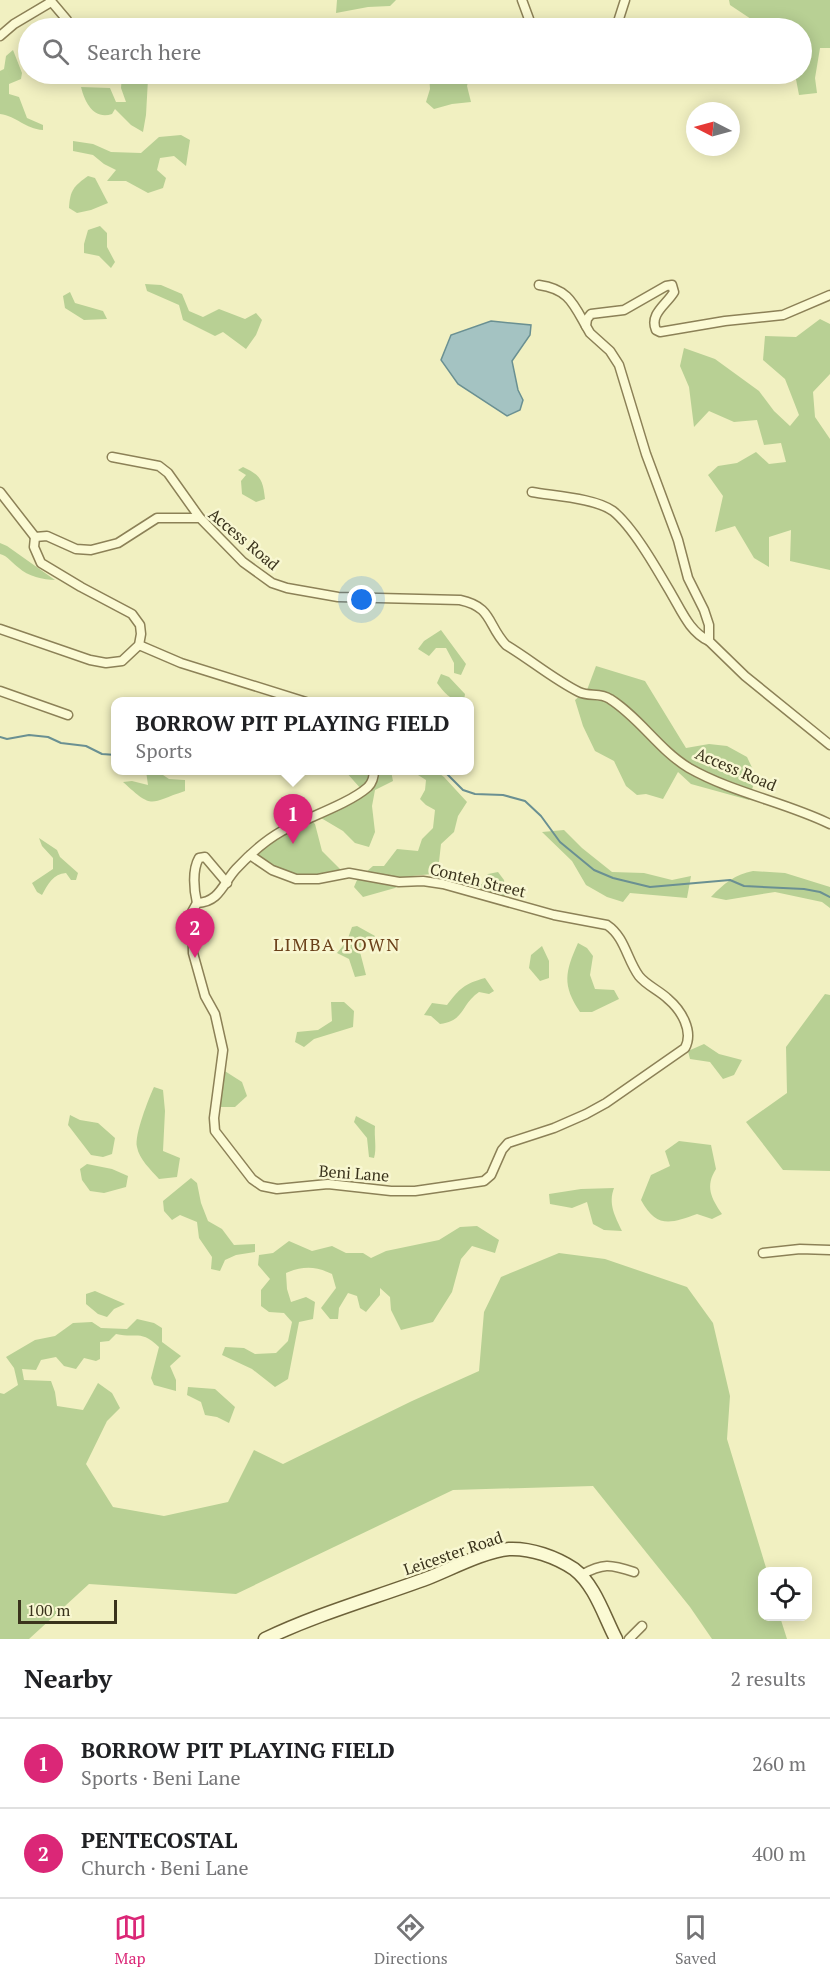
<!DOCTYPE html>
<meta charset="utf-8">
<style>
body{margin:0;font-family:"PT Serif",serif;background:#f2f2f2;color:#202124}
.controls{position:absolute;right:18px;bottom:18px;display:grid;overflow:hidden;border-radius:12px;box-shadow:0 3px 15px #0003}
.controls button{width:54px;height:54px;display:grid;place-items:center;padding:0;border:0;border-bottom:2px solid #e0e0e0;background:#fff;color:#202124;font:30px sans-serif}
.compass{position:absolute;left:686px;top:102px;width:54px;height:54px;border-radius:50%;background:#fff;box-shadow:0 3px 15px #0003;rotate:276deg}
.scale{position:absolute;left:18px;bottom:15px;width:99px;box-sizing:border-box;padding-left:6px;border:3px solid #3a331c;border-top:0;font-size:16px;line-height:21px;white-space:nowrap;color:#3a331c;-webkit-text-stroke:4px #f8f7d1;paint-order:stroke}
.you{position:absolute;left:362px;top:600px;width:21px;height:21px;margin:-15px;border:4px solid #fff;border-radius:50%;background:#1a73e8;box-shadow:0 0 0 9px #1a73e833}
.badge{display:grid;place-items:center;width:39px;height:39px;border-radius:50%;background:#db2777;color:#fff;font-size:20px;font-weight:700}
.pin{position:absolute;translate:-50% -50px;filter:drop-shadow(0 2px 3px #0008)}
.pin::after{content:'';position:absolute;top:32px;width:21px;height:18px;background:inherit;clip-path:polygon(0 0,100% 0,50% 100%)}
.popup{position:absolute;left:111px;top:697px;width:363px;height:78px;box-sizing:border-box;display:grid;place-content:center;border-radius:12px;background:#fff;filter:drop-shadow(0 2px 4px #0005);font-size:20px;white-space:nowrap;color:#757577}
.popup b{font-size:22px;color:#202124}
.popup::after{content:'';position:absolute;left:50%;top:100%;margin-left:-12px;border:12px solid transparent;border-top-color:#fff}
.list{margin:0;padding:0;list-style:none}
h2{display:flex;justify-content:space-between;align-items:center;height:78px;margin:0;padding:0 24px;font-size:26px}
h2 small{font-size:20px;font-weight:400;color:#757577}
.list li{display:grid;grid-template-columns:39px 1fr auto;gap:18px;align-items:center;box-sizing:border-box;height:90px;padding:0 24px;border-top:2px solid #e0e0e0}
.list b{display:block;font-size:22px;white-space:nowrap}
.list p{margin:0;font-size:20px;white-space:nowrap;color:#757577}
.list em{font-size:20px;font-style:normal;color:#757577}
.icon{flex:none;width:33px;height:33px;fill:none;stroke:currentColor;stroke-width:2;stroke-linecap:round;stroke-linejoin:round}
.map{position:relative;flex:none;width:830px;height:1639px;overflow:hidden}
.search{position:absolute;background:#fff;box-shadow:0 3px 15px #0003;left:18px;right:18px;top:18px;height:66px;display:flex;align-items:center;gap:15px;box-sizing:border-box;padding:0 21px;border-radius:33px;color:#757577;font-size:22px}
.sheet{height:258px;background:#fff}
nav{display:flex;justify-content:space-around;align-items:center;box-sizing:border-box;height:84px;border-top:2px solid #e0e0e0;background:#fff;font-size:16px;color:#757577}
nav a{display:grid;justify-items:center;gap:3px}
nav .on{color:#db2777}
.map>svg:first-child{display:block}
.green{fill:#b8d094}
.water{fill:#a4c3c2;stroke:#6a9092;stroke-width:1.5}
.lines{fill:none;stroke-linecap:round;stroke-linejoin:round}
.stream{stroke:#6a9092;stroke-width:2}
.street-casing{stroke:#8c8157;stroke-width:11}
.secondary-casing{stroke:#6d623a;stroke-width:15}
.street{stroke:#fbfad4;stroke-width:8}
.secondary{stroke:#fbfad4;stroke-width:12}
.labels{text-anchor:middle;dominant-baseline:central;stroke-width:5;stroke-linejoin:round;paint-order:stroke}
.street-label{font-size:16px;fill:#3a331c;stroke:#f8f7d1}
.neighbourhood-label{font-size:18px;letter-spacing:1.5px;fill:#6a4019;stroke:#f8f7d1}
</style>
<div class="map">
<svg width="830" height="1639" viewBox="0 0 830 1639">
<rect width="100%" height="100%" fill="#f1f0c1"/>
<g class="green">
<polygon points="337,0 396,0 390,6 368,7 336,13"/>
<polygon points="729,0 830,0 830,48 820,48 815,78 817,93 799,95 795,74 802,74 802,28 759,28 760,25 730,5"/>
<path d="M13,50l9,23 -1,6 -12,5v10l10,3 8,21 16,7v5c-18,-1 -26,-14 -43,-16v-43l4,-2 2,-13z"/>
<path d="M122,74h8l18,5 -2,36 -3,17 -12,-7 -16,-16 -3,5c-18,6 -27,-11 -31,-27l29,1 6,14h10l-5,-14z"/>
<polygon points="429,74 470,74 467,86 471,102 452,104 434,109 426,102 430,89"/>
<polygon points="181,135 190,140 186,166 174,156 160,158 157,170 166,178 163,188 148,193 126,181 107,181 116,170 104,164 93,155 73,151 73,141 93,144 111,152 141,153 159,137"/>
<path d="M88,176l7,2 13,25 -17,7 -14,3 -8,-5c1,-18 5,-22 19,-32z"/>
<polygon points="100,226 107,233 107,247 115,262 111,268 99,256 84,253 84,244 88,230"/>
<polygon points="145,284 161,285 182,294 189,311 203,317 219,309 245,319 256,313 262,320 256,335 246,349 223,332 215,336 183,320 179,305 147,291"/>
<polygon points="70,292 75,303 103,311 107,319 84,320 65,308 63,296"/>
<polygon points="820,319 830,324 830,374 813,392 815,417 830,439 830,570 790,561 791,530 769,537 769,567 754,558 735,526 715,532 723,496 708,475 718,466 737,463 756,452 769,464 786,462 781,443 764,445 757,420 734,422 709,411 694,427 689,387 680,366 684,348 715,359 759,391 774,411 790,426 799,415 785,379 763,360 765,336 796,337"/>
<path d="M243,467c17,8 20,12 22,32l-9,3 -14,-8 -1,-13 5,-6 -8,-5z"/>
<path d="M0,543l7,3 48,34c-11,0 -28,-4 -36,-12 -7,-5 -11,-12 -19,-14z"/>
<polygon points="441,630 466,664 461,675 454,673 454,663 446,648 436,648 429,656 418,649 424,641"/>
<polygon points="596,666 645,681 686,748 709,744 727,746 747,757 756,776 749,800 691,784 678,772 663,799 646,794 637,795 626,786 614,761 595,751 583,726 575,700 587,690"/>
<path d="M441,674l8,3 16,17 -1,7c-13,1 -20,-9 -27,-18z"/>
<path d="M146,771h11l12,8 16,1v11c-37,12 -31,19 -62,-9l9,-1 16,4z"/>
<polygon points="345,771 391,771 393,781 375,790 372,806 375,832 369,847 355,843 343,831 316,815 362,790"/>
<polygon points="416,771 436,771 444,777 467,802 458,816 454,832 441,844 439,862 432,874 412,876 395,888 363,897 354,887 357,880 373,866 384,866 397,849 418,851 422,839 433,828 435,810 426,805 420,799 425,790 426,780 418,775"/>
<polygon points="309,818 315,824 322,851 341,870 341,875 296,879 250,855"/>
<polygon points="564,830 582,848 612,872 644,873 672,880 691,876 687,898 630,893 623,902 607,897 586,885 572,861 542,832"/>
<path d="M39,838l18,12 3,7 18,16 -2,7h-5l-5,-7c-13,1 -18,11 -24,22l-5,-3 -5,-9 21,-14v-11l-11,-12z"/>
<path d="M753,871l32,2 45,14v21l-8,-6 -47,-10 -49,8 -15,-3c12,-13 25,-23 42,-26z"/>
<polygon points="498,872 504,880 506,898 471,891 482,884 488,874"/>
<polygon points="357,926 375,936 360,952 366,975 355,977 349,959 337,953 347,941 352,927"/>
<path d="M578,943l9,5 6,8 -3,19 5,14 19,1 5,9 -27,13h-12c-18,-27 -15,-40 -2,-69z"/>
<polygon points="542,946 549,961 549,978 540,981 529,968 531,955"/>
<path d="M485,978l9,13 -5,3 -10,-2c-18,12 -14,29 -39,32l-9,-8 -7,-1 8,-12 15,2c13,-17 17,-21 38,-27z"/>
<polygon points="825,994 830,995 830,1171 783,1170 746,1122 787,1093 786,1047"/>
<polygon points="331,1002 344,1002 354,1011 353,1027 314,1039 304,1047 295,1042 297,1032 318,1030 332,1021"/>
<polygon points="704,1044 719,1054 742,1060 734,1075 723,1079 710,1062 690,1059 688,1051"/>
<polygon points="220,1068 242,1082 247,1096 235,1107 217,1107"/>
<path d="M154,1087l9,3 2,21 -2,40 17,7 -3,19 -18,2c-8,-9 -20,-20 -22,-32 -3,-12 12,-49 17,-60z"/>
<polygon points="70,1115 80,1120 98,1123 115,1138 112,1154 103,1157 91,1155 68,1125"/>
<path d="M356,1116l19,10c-1,11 2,23 -1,32l-5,-1 -2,-19 -13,-16z"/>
<path d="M679,1141l32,4 5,24c-11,17 -5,29 6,45l-10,5 -15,-5c-27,10 -41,14 -56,-14l10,-25 19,-9 -5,-15z"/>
<polygon points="87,1164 112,1169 128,1176 126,1187 104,1193 90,1191 82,1180 80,1169"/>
<polygon points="191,1178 197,1183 201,1203 208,1221 222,1229 234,1245 255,1244 255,1252 236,1255 225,1260 220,1271 211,1269 212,1257 199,1238 197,1222 180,1215 172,1220 164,1211 163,1201"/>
<path d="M614,1188c-6,16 1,28 8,43l-18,-1 -11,-6 -6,-22 -15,6 -22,-4 -1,-10 32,-5z"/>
<path d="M477,1226l22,14 -4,13 -23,-7 -11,13 -9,33 -19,30 -32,8 -10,-20 -1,-13 -10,-9v7l-14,17 -6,-4 -3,-12 -9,-3 -9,15 -1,11h-8l-9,-11 15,-20 -4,-14c-17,-8 -29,-8 -46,-1l1,16 4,13 15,-5 9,5 -2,17 -14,3 -11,57 -13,8 -23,-18 -30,-14 3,-8 19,1 11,6 21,-1 12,-12 4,-19 -8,-9 -15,-1 -8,-6v-16l9,-11 -12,-14 1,-10 14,-2 16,-12 23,10 20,-5 14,7h17l8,5 15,-7 53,-11 21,-13z"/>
<path d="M559,1253l46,6 82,28 26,36 17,73 -3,43 40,132 -5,1v44l18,1 7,22h-75l-22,-32 -97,-121 -140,4 -217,104 -147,-10 -60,55h-29v-246l4,1 14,-9 -4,-17 -8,-11 29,-17 20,-4 18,-13 19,-1 9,6 26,1 10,-10 17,4 8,5v14l19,14 -11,10 6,14v11l-22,-6 -3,-7 8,-31c-19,-18 -22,-8 -43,-13l-7,7 -9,1v17l-4,2 -12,-3 -8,11 -12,-3 -8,-9 -15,3 -5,10 -14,-1 2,11 27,1 4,11 2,14 26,4 15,-27 14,10 8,15 -13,13 -21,43 27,43 51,9 64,-14 26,-52 29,14 129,-63 67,-30 5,-59 17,-35z"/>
<polygon points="95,1291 125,1304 114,1309 107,1317 98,1314 86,1304 86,1294"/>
<polygon points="188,1387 215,1389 235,1407 229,1423 217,1417 205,1415 201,1402 187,1395"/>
</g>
<polygon class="water" points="491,321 531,325 530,335 512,361 518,390 523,400 520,410 507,416 458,384 441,360 451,335"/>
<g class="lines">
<g class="stream">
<polyline points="0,737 7,739 29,735 48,737 61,743 86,746 102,754 116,755"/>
<polyline points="443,770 463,790 475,794 503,795 525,801 541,816 560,842 594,870 613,878 650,887 730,880 744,886 804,889 820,892 830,897"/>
</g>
<defs>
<g id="street">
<polyline points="50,0 67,20"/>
<polyline points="522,0 529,19"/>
<polyline points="616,28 625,0"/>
<polyline points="0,36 14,24 51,2"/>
<path d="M539,285c29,4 34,18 47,41"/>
<path d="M830,295l-47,20 -58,6 -65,11 -4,-2c-7,-16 11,-26 18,-38l-2,-7 -6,1 -42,24 -33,4 -4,5 -1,7 4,7 20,18 9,14 27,89 32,86 10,38 16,32 5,15v16l36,35 85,69"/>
<polyline points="112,457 159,466 168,473 200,518"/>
<polyline points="0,492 35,537"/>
<path d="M532,492c22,4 63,6 81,19 21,17 45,60 59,84 10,17 18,37 37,46"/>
<path d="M35,537l12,-1 29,13 15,1 27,-7 39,-25h43l43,44 29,21 15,5 51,9 122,3c33,7 27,25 46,45 25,15 47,34 73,47 10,5 21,0 31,7 30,19 49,51 79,69 44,25 96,34 141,56"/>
<polyline points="0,629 90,660 106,663 122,661 139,645 141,634 140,625 132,614 81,587 41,563 34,547 35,537"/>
<polyline points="139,645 181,663 306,702"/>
<polyline points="0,691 68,715"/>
<path d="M250,855l22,15 24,9h22l31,-6 50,9 24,-1 20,3 111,31 53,10c18,12 20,35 32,51 7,9 21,15 29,23 13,11 26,32 17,49l-79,55 -20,11 -32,14 -46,15 -6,7 -11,25 -7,6 -69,10h-24l-63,-7 -51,5 -15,-3 -10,-7 -37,-48 -1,-13 9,-68 -8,-36 -10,-18 -12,-43 -1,-41 5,-9c23,-1 26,-20 39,-34 13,-14 30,-29 46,-38 24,-13 67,-27 86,-44 5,-5 6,-10 6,-17"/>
<path d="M197,903c-3,-13 -5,-33 2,-45l6,-1 22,26"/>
<polyline points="763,1253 800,1249 830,1250"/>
<path d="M581,1575c22,-12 29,-11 53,-3"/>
<polyline points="629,1639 642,1626"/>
</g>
<path id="secondary" d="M265,1639c52,-25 109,-41 163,-61 23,-9 57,-27 81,-29 22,-1 47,8 65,20 21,16 30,47 42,70"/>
</defs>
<use href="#street" class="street-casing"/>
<use href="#secondary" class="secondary-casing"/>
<use href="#street" class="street"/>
<use href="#secondary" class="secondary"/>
</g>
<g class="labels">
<g class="street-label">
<text transform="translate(244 539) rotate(40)">Access Road</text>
<text transform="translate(736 769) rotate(23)">Access Road</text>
<text transform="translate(478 880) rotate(14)">Conteh Street</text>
<text transform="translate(354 1173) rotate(4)">Beni Lane</text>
<text transform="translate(453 1553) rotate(-19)">Leicester Road</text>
</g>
<g class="neighbourhood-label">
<text x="337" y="944">LIMBA TOWN</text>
</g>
</g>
</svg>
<div class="controls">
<button><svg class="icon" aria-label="locate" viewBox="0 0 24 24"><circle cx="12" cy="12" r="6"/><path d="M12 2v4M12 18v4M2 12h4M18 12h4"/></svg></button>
</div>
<svg class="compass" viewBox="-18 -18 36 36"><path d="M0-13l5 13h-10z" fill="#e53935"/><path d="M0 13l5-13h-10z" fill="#757577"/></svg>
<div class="scale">100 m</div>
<div class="you"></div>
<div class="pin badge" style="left:293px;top:844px">1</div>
<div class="popup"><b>BORROW PIT PLAYING FIELD</b>Sports</div>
<div class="pin badge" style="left:195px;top:958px">2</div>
<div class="search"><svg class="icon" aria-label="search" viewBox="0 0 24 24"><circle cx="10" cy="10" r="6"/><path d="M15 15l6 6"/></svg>Search here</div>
</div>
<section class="sheet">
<h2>Nearby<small>2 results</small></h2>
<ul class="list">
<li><span class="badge">1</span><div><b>BORROW PIT PLAYING FIELD</b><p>Sports · Beni Lane</p></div><em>260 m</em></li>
<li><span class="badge">2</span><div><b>PENTECOSTAL</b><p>Church · Beni Lane</p></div><em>400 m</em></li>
</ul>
</section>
<nav>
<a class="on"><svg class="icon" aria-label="map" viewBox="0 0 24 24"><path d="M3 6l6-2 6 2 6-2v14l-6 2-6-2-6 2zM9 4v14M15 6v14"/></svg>Map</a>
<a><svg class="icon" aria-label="directions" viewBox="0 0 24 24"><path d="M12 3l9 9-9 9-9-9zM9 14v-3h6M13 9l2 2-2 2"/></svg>Directions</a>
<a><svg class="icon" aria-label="saved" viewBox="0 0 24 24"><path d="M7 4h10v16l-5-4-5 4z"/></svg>Saved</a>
</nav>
